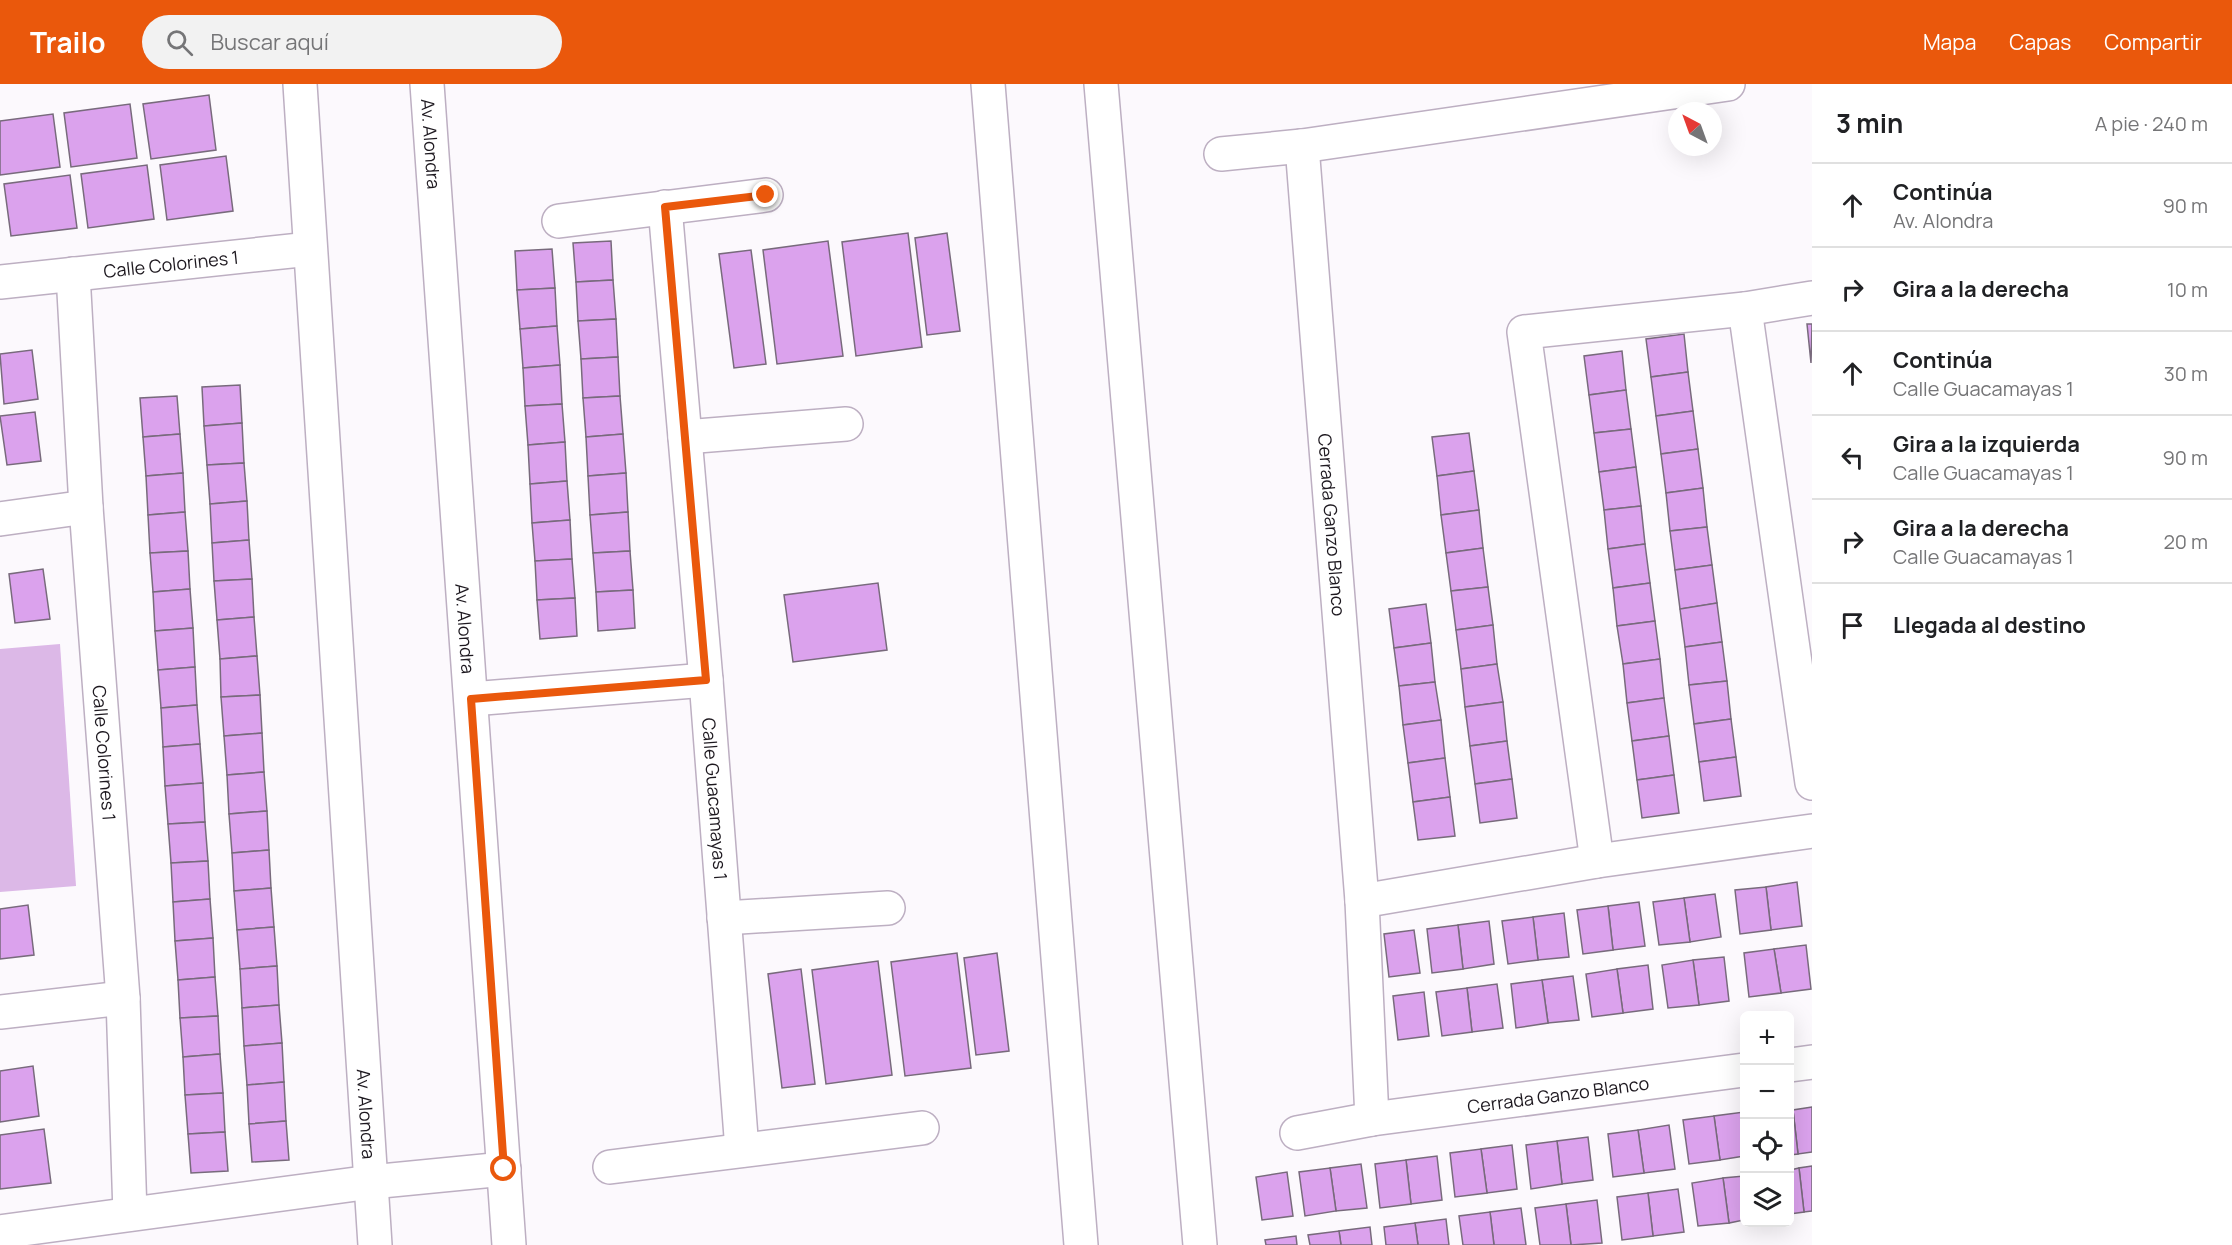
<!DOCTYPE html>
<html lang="es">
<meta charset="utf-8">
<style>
body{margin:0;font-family:Manrope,sans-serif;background:#f2f2f2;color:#202124}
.controls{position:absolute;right:18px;bottom:18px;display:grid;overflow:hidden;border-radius:9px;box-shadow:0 6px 24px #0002}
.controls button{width:54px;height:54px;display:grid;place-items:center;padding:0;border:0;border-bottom:2px solid #e0e0e0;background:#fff;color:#202124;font:30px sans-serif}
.compass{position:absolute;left:1668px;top:18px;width:54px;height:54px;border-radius:50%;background:#fff;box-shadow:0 6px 24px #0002;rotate:319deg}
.stop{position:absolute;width:18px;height:18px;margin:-14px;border:4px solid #ea580c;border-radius:50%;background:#fff}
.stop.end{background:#ea580c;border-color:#fff;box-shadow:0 2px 6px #0008}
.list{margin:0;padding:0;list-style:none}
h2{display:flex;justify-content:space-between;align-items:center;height:78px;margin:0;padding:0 24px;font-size:26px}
h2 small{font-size:20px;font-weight:400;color:#757577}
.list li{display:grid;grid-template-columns:39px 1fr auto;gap:18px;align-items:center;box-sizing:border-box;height:84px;padding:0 24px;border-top:2px solid #e0e0e0}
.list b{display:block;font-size:22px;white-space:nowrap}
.list p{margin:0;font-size:20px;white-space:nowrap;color:#757577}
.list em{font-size:20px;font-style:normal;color:#757577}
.icon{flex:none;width:33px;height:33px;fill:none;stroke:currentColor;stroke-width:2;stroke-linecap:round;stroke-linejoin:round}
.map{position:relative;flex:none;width:1812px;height:1161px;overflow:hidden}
header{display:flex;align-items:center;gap:36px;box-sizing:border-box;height:84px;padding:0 30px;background:#ea580c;color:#fff}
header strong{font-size:28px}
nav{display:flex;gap:33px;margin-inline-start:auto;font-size:21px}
.search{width:420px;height:54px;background:#f2f2f2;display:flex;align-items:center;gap:15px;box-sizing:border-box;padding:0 21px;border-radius:33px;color:#757577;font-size:22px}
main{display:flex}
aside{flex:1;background:#fff}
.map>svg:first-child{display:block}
.green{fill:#dcb8e7}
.building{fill:#dba2ed;stroke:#786a7c;stroke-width:1.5}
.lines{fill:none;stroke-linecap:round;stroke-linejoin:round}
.street-casing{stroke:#bdafc2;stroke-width:36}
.secondary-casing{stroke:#bdafc2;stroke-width:36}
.street{stroke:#fff;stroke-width:33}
.secondary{stroke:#fff;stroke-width:33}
.route{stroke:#ea580c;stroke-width:8}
.labels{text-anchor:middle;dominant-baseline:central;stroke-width:6;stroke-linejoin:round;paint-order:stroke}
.street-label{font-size:18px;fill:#1d181f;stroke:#fcf9fd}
</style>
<header>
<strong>Trailo</strong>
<div class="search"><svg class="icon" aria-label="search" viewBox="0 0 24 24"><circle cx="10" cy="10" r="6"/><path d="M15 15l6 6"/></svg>Buscar aquí</div>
<nav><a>Mapa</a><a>Capas</a><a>Compartir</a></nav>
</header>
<main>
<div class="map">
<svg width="1812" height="1161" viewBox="0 0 1812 1161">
<rect width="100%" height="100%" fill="#fcf9fd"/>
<polygon class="green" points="60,560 76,802 0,808 0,565"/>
<g class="building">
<polygon points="209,11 216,66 151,75 143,20"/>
<polygon points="130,20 137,74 71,83 64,29"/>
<polygon points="53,30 60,83 0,91 0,37"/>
<polygon points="226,72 233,127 167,136 160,81"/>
<polygon points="147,81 154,135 88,144 81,90"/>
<polygon points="70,91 77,144 11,152 4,100"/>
<polygon points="908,149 922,263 856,272 842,158"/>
<polygon points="947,149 960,247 927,251 915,154"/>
<polygon points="611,157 613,196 576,198 573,159"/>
<polygon points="828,157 843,272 777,280 763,166"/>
<polygon points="552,165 555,204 517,206 515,167"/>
<polygon points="751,166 766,280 734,284 719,170"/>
<polygon points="613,196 616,235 578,237 576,198"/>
<polygon points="555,204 557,242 520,245 517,206"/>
<polygon points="616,235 618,273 581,275 578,237"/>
<polygon points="1807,240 1812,240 1811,279"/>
<polygon points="557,242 560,281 523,284 520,245"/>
<polygon points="1684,250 1688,288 1651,293 1646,255"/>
<polygon points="32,266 38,315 4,320 0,270"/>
<polygon points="1622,267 1626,306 1589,311 1584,272"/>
<polygon points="618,273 620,312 583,314 581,275"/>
<polygon points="560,281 562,320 525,322 523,284"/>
<polygon points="1688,288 1693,327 1656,332 1651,293"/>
<polygon points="240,301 242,339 204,342 202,303"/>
<polygon points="1626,306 1631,345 1594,349 1589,311"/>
<polygon points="177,312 180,350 143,353 140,314"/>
<polygon points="620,312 623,350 586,353 583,314"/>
<polygon points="562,320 565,358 528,361 525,322"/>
<polygon points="1693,327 1698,365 1661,370 1656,332"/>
<polygon points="35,328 41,377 7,381 0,332"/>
<polygon points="242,339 244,379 207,381 204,342"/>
<polygon points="1631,345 1636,383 1599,388 1594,349"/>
<polygon points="1469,349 1474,387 1437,392 1432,353"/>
<polygon points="180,350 183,389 146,392 143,353"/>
<polygon points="623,350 626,389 588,392 586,353"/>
<polygon points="565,358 567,397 530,400 528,361"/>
<polygon points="1698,365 1703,404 1666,409 1661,370"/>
<polygon points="244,379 247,417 210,420 207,381"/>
<polygon points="1636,383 1641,422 1604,426 1599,388"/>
<polygon points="1474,387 1479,426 1441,431 1437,392"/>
<polygon points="183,389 185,428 148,431 146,392"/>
<polygon points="626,389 628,428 590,431 588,392"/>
<polygon points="567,397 570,436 532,439 530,400"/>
<polygon points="1703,404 1707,443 1670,447 1666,409"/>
<polygon points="247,417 249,456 212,459 210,420"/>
<polygon points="1641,422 1645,460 1608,465 1604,426"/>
<polygon points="1479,426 1483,464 1446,469 1441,431"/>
<polygon points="185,428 188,467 150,469 148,431"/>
<polygon points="628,428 630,467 593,469 590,431"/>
<polygon points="570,436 572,475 535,477 532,439"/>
<polygon points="1707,443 1712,481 1675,486 1670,447"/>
<polygon points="249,456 252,495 214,497 212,459"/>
<polygon points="1645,460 1650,499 1613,504 1608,465"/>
<polygon points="1483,464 1488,503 1451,507 1446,469"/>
<polygon points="188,467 190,505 153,508 150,469"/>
<polygon points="630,467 633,506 596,508 593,469"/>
<polygon points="572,475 575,514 537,516 535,477"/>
<polygon points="1712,481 1717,519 1680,525 1675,486"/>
<polygon points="43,485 50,535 15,539 9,490"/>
<polygon points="252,495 254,533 217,536 214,497"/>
<polygon points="878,499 887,566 793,578 784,511"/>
<polygon points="1650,499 1655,537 1617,542 1613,504"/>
<polygon points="1488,503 1493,541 1456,546 1451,507"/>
<polygon points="190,505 193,544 155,547 153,508"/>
<polygon points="633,506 635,544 598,547 596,508"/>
<polygon points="575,514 577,552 540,555 537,516"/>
<polygon points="1717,519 1722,558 1685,563 1680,525"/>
<polygon points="1426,520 1431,559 1394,564 1389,525"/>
<polygon points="254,533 257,572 220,575 217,536"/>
<polygon points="1655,537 1660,575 1623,580 1617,542"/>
<polygon points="1493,541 1497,580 1461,585 1456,546"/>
<polygon points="193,544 195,583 158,586 155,547"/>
<polygon points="1722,558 1727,597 1689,601 1685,563"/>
<polygon points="1431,559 1435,598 1399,602 1394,564"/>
<polygon points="257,572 260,611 221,613 220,575"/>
<polygon points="1660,575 1664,614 1627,619 1623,580"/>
<polygon points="1497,580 1503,618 1465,623 1461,585"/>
<polygon points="195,583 197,621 161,624 158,586"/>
<polygon points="1727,597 1731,635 1694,640 1689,601"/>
<polygon points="1435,598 1441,636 1403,641 1399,602"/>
<polygon points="260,611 262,649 224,652 221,613"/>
<polygon points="1664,614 1669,652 1632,657 1627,619"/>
<polygon points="1503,618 1507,657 1470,662 1465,623"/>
<polygon points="197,621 200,660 163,663 161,624"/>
<polygon points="1731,635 1736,673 1699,678 1694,640"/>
<polygon points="1441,636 1445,674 1408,679 1403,641"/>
<polygon points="262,649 264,688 227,691 224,652"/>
<polygon points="1669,652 1674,691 1637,696 1632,657"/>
<polygon points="1507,657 1512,695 1475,700 1470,662"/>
<polygon points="200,660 203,699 165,702 163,663"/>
<polygon points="1736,673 1741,712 1704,717 1699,678"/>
<polygon points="1445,674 1450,713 1413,718 1408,679"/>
<polygon points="264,688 267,727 229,730 227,691"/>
<polygon points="1674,691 1679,729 1642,734 1637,696"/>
<polygon points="1512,695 1517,734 1480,739 1475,700"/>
<polygon points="203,699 205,738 168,740 165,702"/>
<polygon points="1450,713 1455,752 1418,756 1413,718"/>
<polygon points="267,727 269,766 232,769 229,730"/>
<polygon points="205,738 208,777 171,779 168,740"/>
<polygon points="269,766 271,804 234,807 232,769"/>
<polygon points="208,777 210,815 173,818 171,779"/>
<polygon points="1797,798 1802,842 1771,846 1766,803"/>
<polygon points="1766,803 1771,846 1740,850 1735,806"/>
<polygon points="271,804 274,843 237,846 234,807"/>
<polygon points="1715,810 1721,853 1690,858 1684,814"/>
<polygon points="1684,814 1690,858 1659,861 1653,818"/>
<polygon points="210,815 213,854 175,857 173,818"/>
<polygon points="1639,818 1645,862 1613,866 1608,822"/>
<polygon points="28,821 34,871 0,875 0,825"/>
<polygon points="1608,822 1613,866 1583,870 1577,826"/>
<polygon points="1564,829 1569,873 1538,876 1533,833"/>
<polygon points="1533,833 1538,876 1508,880 1502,837"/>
<polygon points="1489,837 1494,880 1463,885 1458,841"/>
<polygon points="1458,841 1463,885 1432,889 1427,845"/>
<polygon points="274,843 277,882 240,885 237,846"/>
<polygon points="1414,846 1420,889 1389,893 1384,850"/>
<polygon points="213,854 215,893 178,896 175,857"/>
<polygon points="1806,861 1811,905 1781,909 1774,865"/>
<polygon points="1774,865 1781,909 1749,913 1744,869"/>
<polygon points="957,869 971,984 905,992 891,878"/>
<polygon points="997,869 1009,967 976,971 964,874"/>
<polygon points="1724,873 1729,917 1699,921 1693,876"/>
<polygon points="1693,876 1699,921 1668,924 1662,881"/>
<polygon points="878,877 892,991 826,1000 812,886"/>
<polygon points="1648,881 1653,925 1623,929 1617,885"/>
<polygon points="277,882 279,921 242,924 240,885"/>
<polygon points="801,885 815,1000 782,1004 768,890"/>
<polygon points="1617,885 1623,929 1592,933 1586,890"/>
<polygon points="1573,892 1579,936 1548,939 1542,896"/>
<polygon points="215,893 218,932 180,934 178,896"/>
<polygon points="1542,896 1548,939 1516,944 1511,900"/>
<polygon points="1497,900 1503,944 1472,948 1467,904"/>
<polygon points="1467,904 1472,948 1442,952 1436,908"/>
<polygon points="1424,908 1429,952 1398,956 1393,912"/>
<polygon points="279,921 282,959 244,962 242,924"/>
<polygon points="218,932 220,970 183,973 180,934"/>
<polygon points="282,959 284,998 247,1001 244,962"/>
<polygon points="220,970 223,1009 185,1011 183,973"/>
<polygon points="33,982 39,1032 0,1038 0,987"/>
<polygon points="284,998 286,1037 249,1040 247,1001"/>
<polygon points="223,1009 225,1048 188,1050 185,1011"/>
<polygon points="1812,1023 1812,1068 1798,1070 1793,1026"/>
<polygon points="1790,1026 1793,1026 1798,1070 1790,1071"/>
<polygon points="1744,1028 1744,1072 1720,1076 1714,1032"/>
<polygon points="1714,1032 1720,1076 1689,1080 1683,1036"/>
<polygon points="286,1037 289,1076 252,1078 249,1040"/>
<polygon points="1669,1041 1675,1085 1644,1089 1638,1046"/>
<polygon points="44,1045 51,1099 0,1105 0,1051"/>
<polygon points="1638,1046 1644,1089 1613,1093 1608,1050"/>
<polygon points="225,1048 228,1087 191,1089 188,1050"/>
<polygon points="1588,1053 1593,1096 1562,1100 1557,1057"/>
<polygon points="1557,1057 1562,1100 1531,1105 1526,1061"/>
<polygon points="1512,1061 1517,1105 1487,1109 1481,1065"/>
<polygon points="1481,1065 1487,1109 1455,1113 1450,1069"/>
<polygon points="1437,1072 1442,1116 1411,1120 1406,1076"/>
<polygon points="1406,1076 1411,1120 1380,1124 1375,1080"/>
<polygon points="1361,1080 1367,1124 1336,1127 1330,1084"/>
<polygon points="1812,1082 1812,1127 1804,1128 1799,1084"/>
<polygon points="1330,1084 1336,1127 1305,1132 1299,1088"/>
<polygon points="1799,1084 1804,1128 1790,1130 1790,1086"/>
<polygon points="1287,1088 1293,1132 1262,1136 1256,1093"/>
<polygon points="1744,1092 1744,1136 1729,1139 1723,1094"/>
<polygon points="1723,1094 1729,1139 1698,1142 1692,1099"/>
<polygon points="1678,1105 1684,1148 1653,1152 1648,1109"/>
<polygon points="1648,1109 1653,1152 1622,1156 1617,1113"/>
<polygon points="1597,1116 1602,1159 1571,1161 1566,1120"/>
<polygon points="1566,1120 1571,1161 1540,1161 1535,1124"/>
<polygon points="1521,1124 1526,1161 1494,1161 1490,1128"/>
<polygon points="1490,1128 1494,1161 1463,1161 1459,1132"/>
<polygon points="1446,1135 1449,1161 1418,1161 1415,1139"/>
<polygon points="1415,1139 1418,1161 1386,1161 1384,1143"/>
<polygon points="1370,1143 1372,1161 1341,1161 1339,1147"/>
<polygon points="1339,1147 1341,1161 1310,1161 1308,1151"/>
<polygon points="1296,1152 1297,1161 1266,1161 1265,1156"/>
</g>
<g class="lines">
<defs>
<g id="street">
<path id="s1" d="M1302,62l60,755 10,218"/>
<polyline points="1221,70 1302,62 1728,0"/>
<path id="s2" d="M665,123l41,473 36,470"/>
<polyline points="559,137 766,111"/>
<path id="s3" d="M73,190l13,233 37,491 7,216"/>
<path id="s4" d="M0,198l310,-33"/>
<polyline points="1745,225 1812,699"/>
<polyline points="685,353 846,340"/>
<polyline points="0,435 86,423"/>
<polyline points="471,615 706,596"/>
<polyline points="1597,777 1524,248 1745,225 1812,214"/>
<polyline points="1362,817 1597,777 1812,747"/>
<polyline points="724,834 888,824"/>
<polyline points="0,928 123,914"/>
<polyline points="1790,981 1812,978"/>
<path id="s5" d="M1297,1049l75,-14 372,-49"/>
<polyline points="610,1083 922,1044"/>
<polyline points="0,1148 371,1098 504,1085"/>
</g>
<g id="secondary">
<path id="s6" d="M300,0l75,1161"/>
<path id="s7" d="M427,0l82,1161"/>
<polyline points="988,0 1081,1161"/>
<polyline points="1101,0 1200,1161"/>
</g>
</defs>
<use href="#street" class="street-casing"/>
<use href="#secondary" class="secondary-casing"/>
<use href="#street" class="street"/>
<use href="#secondary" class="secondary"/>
</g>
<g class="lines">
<polyline class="route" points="504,1085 471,615 706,596 665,123 766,111"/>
</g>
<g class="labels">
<g class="street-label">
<text stroke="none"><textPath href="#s7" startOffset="60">Av. Alondra</textPath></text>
<text stroke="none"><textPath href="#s4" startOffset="172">Calle Colorines 1</textPath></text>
<text stroke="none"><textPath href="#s1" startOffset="380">Cerrada Ganzo Blanco</textPath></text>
<text stroke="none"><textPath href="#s7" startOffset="546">Av. Alondra</textPath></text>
<text stroke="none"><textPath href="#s3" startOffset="480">Calle Colorines 1</textPath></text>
<text stroke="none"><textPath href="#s2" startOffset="594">Calle Guacamayas 1</textPath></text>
<text stroke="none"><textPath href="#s5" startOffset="264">Cerrada Ganzo Blanco</textPath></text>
<text stroke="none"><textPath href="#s6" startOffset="1032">Av. Alondra</textPath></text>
</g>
</g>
</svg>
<div class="controls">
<button>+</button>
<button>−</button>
<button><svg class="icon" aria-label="locate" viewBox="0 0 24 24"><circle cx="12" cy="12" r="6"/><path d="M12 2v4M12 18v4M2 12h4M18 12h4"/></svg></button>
<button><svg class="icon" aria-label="layers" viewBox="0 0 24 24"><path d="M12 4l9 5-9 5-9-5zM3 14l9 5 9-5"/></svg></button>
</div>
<svg class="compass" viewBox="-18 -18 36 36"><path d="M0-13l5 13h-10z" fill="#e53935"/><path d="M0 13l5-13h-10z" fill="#757577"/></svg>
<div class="stop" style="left:504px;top:1085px"></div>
<div class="stop end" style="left:766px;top:111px"></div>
</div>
<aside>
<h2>3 min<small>A pie · 240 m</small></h2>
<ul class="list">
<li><svg class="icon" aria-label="ahead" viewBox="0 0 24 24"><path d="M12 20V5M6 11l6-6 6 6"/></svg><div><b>Continúa</b><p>Av. Alondra</p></div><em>90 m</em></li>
<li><svg class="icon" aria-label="right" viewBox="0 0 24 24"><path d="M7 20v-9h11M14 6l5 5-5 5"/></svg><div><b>Gira a la derecha</b></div><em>10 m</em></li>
<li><svg class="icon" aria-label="ahead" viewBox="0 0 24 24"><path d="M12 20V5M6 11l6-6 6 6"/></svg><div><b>Continúa</b><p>Calle Guacamayas 1</p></div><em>30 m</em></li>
<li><svg class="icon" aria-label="left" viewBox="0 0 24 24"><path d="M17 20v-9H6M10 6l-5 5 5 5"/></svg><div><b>Gira a la izquierda</b><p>Calle Guacamayas 1</p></div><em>90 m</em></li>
<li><svg class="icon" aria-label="right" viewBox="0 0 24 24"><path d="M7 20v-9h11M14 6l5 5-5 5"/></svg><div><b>Gira a la derecha</b><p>Calle Guacamayas 1</p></div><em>20 m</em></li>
<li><svg class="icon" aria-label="arrive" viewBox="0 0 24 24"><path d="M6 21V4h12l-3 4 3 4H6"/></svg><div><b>Llegada al destino</b></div></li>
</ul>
</aside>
</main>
